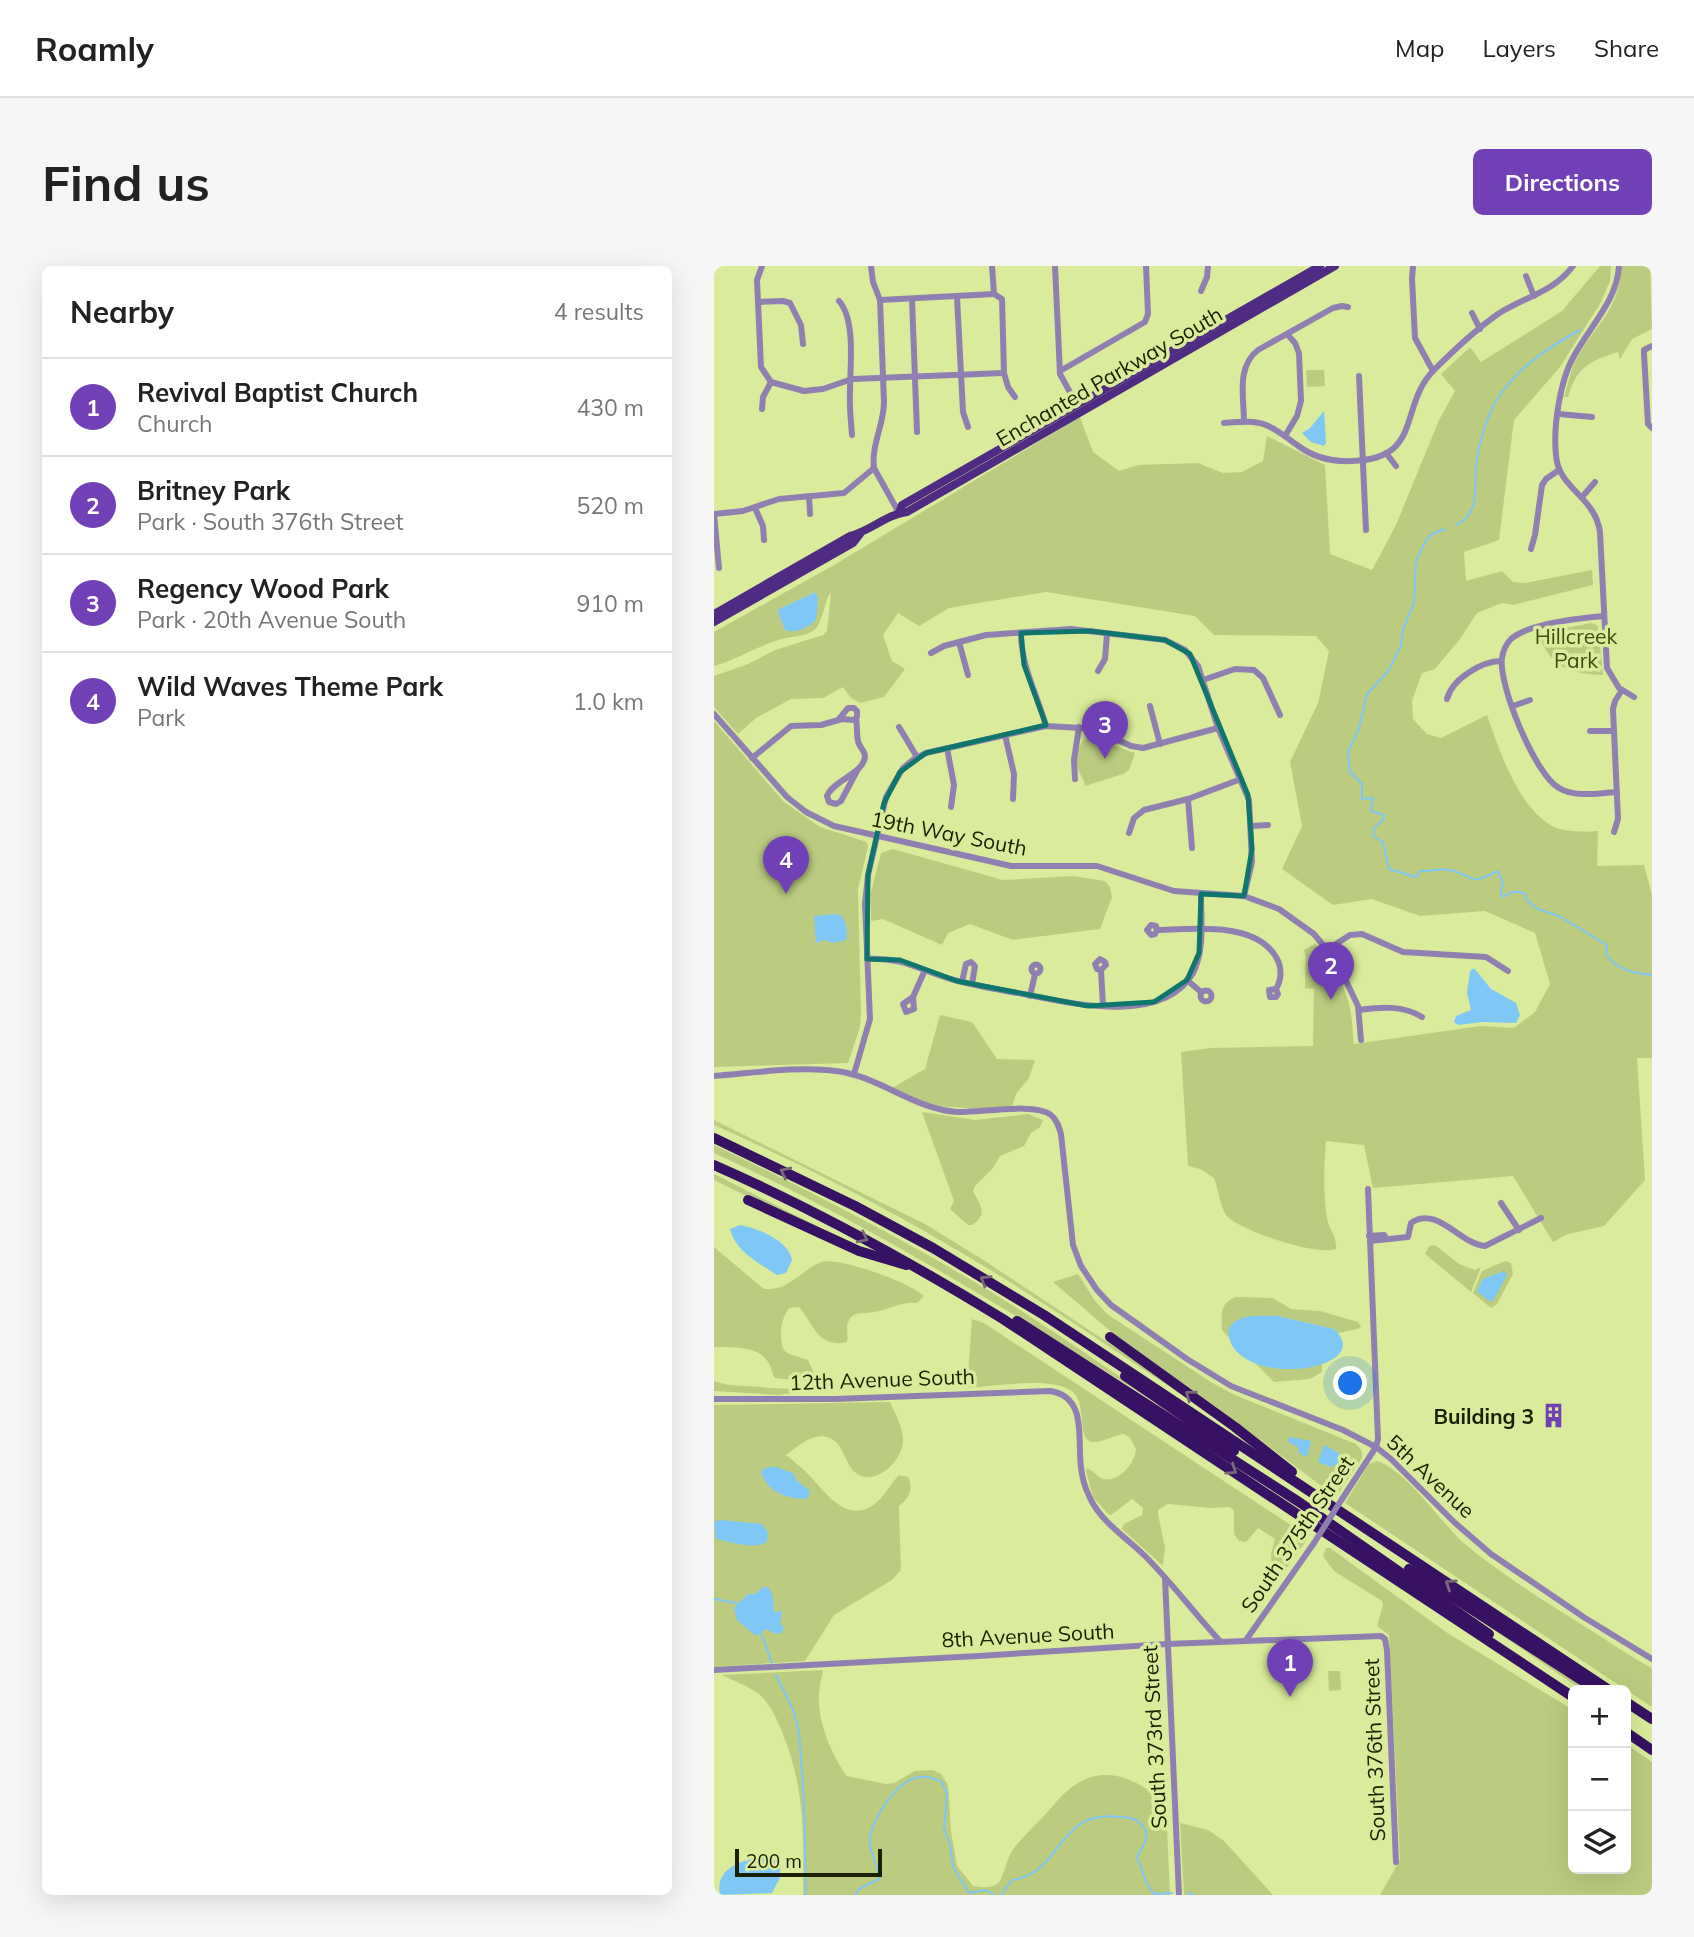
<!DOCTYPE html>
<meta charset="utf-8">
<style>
body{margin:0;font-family:Mulish,sans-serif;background:#f6f6f6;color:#222}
.controls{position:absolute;right:21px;bottom:21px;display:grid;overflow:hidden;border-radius:10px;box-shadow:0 7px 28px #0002}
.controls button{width:63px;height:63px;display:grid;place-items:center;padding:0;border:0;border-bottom:2px solid #e0e0e0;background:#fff;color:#222;font:35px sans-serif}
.scale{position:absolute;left:21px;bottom:18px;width:147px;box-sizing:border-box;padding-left:7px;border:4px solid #1a2001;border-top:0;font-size:19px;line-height:24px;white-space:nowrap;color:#1a2001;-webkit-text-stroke:5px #daec9b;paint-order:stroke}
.you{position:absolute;left:637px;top:1118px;width:24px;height:24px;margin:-18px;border:5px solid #fff;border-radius:50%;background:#1a73e8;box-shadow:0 0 0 10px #1a73e833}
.badge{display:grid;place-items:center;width:46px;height:46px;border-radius:50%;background:#713fb6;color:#fff;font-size:23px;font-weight:700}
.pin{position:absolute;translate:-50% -58px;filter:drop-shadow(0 2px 4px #0008)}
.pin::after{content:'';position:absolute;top:37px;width:24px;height:21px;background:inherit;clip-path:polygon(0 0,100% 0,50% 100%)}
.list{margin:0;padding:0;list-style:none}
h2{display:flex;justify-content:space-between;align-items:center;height:91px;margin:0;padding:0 28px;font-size:30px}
h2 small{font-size:23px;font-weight:400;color:#767676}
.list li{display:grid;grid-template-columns:46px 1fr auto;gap:21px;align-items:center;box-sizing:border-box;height:98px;padding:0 28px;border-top:2px solid #e0e0e0}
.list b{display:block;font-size:26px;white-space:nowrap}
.list p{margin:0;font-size:23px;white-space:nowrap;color:#767676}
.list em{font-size:23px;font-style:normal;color:#767676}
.icon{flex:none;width:38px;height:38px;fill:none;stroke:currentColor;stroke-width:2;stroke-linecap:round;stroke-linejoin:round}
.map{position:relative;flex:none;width:938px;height:1629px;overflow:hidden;border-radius:10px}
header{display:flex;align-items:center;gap:42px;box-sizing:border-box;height:98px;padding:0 35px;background:#fff;border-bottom:2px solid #e0e0e0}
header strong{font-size:33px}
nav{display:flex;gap:38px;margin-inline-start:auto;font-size:24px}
.intro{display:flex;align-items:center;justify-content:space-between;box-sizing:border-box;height:168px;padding:0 42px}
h1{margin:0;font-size:49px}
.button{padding:18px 32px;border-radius:10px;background:#713fb6;color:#fff;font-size:24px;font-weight:700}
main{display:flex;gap:42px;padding:0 42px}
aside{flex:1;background:#fff;border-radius:10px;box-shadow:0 7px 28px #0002}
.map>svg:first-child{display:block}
.green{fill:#bbcc80;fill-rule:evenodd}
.water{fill:#7ec7f7}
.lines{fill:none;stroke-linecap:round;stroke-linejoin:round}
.stream{stroke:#7ec7f7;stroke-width:2}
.minor{stroke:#9080b2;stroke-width:6}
.major{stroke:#502b83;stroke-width:8}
.highway{stroke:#371163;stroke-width:10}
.minor-bridge{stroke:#9080b2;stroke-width:6}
.oneway{stroke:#786979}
.marked{fill:none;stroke:#0f766e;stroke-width:5;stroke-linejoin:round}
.labels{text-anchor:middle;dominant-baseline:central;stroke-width:7;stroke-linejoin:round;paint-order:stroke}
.street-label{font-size:21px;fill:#1a2001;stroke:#daec9b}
.park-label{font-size:21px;fill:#414b13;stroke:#daec9b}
.poi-label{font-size:21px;font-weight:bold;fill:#1a2001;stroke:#daec9b;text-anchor:end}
</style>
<header>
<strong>Roamly</strong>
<nav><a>Map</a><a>Layers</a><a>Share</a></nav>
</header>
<div class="intro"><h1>Find us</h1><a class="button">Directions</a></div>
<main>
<aside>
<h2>Nearby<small>4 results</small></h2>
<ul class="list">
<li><span class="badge">1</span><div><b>Revival Baptist Church</b><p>Church</p></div><em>430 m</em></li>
<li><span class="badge">2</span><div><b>Britney Park</b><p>Park · South 376th Street</p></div><em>520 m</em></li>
<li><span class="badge">3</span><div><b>Regency Wood Park</b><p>Park · 20th Avenue South</p></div><em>910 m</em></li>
<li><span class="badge">4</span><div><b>Wild Waves Theme Park</b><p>Park</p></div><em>1.0 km</em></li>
</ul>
</aside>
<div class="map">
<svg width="938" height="1629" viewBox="0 0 938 1629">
<rect width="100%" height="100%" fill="#daec9b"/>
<g class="green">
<path d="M886,0h11l-1,15 -9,21 -41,65 -46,53 -15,120 -35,12 2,29 36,-10 11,11 12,1 67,-13 1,15 -80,20 -11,-2 -25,10 -17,26 -25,30 -13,4 -10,28 1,18 14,15 14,4 46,-23c13,36 30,92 67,112 11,5 31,5 44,4l-1,35 47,-1 8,30v163h-15l8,122 -41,46 -36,8 -15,8 -40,-66 -140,12 -9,-43 -38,-4c-2,25 -3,53 1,77 2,12 10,18 9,31 -19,7 -97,-18 -110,-34 -6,-9 -8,-27 -12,-37l-14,-9 -12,-3 -7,-114 30,-4 102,-2 1,-57 -9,-1 1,-30 -2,-8 11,-6c16,20 30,40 35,65 3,11 2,24 4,35l126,-18 34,2 21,-16 15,-28 -15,-51 -50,-22 -65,5 -48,-17 -39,6 -51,-36 20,-43 -12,-64 28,-59 11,-52 -13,-15 -102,-1 -19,-19 -149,-24 -97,16 -30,18 -21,-13 -15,22 9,26 13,8 -21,28 -24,6 -9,-5 -8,-11 -20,11 -32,1 -35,19 -18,16 -24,-27v-31l34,-12 27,-14 48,-15 4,-4 4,-39c-7,9 -7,25 -14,35 -7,9 -21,9 -31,11 -26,6 -47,21 -72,28v-34l120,-67 246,-148 13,35 26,19 19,-6 60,-2 25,10 19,-1 21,-11 4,-25 58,29 5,89 42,16 24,-45 43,-105 16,-29 -14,-17 29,-27 11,15 81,-51zM102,326l2,6 -3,22c-7,9 -19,12 -30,10l-6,-21z"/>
<path d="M907,0h29l2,63 -20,10 -12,20 -2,-7c-29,9 -41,15 -50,45h-4c4,-12 6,-26 12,-37 19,-36 44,-49 45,-94z"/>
<polygon points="592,104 610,104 611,120 593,121"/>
<path d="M878,357l6,3 5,49c-32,-1 -55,-8 -64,-42z"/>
<polygon points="0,455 70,536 106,561 153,576 154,581 144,623 147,747 146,761 134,797 0,801"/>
<path d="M375,471l46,16 -6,17 -6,4 -38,12c-1,-8 -5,-10 -7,-17 -4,-11 0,-28 11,-32z"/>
<polygon points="179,583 289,614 359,610 391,615 396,621 398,631 386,663 299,674 256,658 234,667 228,679 169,653 157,655 157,626 167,587"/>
<polygon points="226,749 258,756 283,793 321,794 315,812 302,828 298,841 267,843 220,840 178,822 211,803"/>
<path d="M208,846l53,8 53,-6 15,6 -3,7 -9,6 -7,13 -24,10 -7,12 -18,18 -2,5c7,14 16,23 -1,34h-4l-18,-16 4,-8z"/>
<path d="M0,854l211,104 60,37 202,134 -2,2c-82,-54 -163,-110 -247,-158 -73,-42 -148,-80 -224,-114z"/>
<path d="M0,879c92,44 182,90 269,142 69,42 134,88 200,133 -152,-96 -305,-192 -469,-267z"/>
<polygon points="0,908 143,980 118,972 0,914"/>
<polygon points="721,979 745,998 761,1004 767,1001 757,1026 711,988 715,980"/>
<path d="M0,981l50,42c25,2 36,-18 57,-27 17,-6 90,21 103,34l-7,7c-17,-2 -28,7 -43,9 -9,2 -20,-1 -25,8 -4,8 0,14 -2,22 -30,6 -33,-18 -48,-35l-10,1c-8,11 -10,27 -6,41l4,4 21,7 8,18 8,9v3l-3,1 -18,-10 -28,-3c-4,-6 -3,-11 -7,-16 -10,-17 -37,-14 -54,-15z"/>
<polygon points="791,995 797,997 799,1008 783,1038 777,1042 759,1027 768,1005"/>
<polygon points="364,1008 381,1035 393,1048 500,1118 521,1129 642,1178 648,1185 648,1192 622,1231 504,1142 402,1070 339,1016"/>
<path d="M522,1031l37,1 18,11 29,2 38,11 3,5 -3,2 -20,4 -4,-4 -56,-13 -50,15 1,7 -7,-8c-1,-15 -2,-28 14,-33z"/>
<path d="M258,1053l12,4 325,214 -40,56 3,-22 -1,-17 4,-15 -17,-11 -12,14 -7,-1 -5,-7v-23l-4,-4 -19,1 -43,-4 -10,6v4l7,34 -2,18 -41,-37 2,-5 18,-9 1,-7 -11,-9 -21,16 -3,-1 -15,-17 -7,-26 1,-3c5,2 9,7 14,10 17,7 34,-15 35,-29l-6,-11 -6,-4c-10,1 -23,9 -32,8 -17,-3 -3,-41 -22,-52 -23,-13 -76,-4 -103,-2z"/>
<path d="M540,1096c20,9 48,7 68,2v8l-12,7 -36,3z"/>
<polygon points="0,1115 14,1119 76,1123 83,1126 65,1129 0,1125"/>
<path d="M176,1136c5,11 12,24 13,36 2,21 -27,50 -47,35 -12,-9 -11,-28 -26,-35 -16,-7 -32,8 -44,17 7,6 14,11 21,18 19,19 41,55 71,28 8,-7 13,-18 21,-26l9,2c6,12 1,21 -9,29l2,64 -9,10 -58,35 -29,46 -91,6v-262z"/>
<path d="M663,1195c31,10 63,62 89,84 38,31 81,58 123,84 21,13 41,28 63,39v39l-307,-204 24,-39z"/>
<polygon points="612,1282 616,1282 732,1366 859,1444 859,1603 912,1603 912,1478 938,1496 938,1629 666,1629 686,1594 675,1369 663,1360 669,1339 668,1335 620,1305 609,1290"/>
<polygon points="752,1345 877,1424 868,1424"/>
<path d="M109,1404c-2,11 -5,23 -4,33 1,24 14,54 28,73l39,8 8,-1 21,-12 18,-1 8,4 7,11 3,46 6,35 16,20c8,1 20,3 26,-4 5,-6 8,-25 15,-34 9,-11 20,-22 30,-32 7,-8 14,-17 22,-24 33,-31 72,-15 100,13l4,90h-367c1,-56 2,-105 -19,-158 -6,-16 -12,-30 -24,-42 -11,-9 -26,-14 -38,-20z"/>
<polygon points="614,1405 626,1405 627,1424 615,1425"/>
<polygon points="466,1557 494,1564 510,1575 559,1629 470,1629"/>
</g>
<g class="water">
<polygon points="610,145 612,177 610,180 597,176 588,167 596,162"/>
<path d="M102,326l2,6 -2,22c-8,8 -21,14 -31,10l-7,-18 1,-3z"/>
<path d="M123,648c10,4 11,17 9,26l-13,3 -8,-3 -9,3 -2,-27z"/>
<polygon points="760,702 777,723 802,737 806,749 802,757 768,756 744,759 740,756 742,750 757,744 753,727 756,705"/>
<path d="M26,959c18,3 49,16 52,35l-6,13 -9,2c-18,-12 -41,-23 -47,-46z"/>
<polygon points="790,1005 793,1009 779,1035 775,1035 763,1025 769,1013"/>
<path d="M564,1050l56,13c46,42 -102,63 -106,2 7,-19 33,-15 50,-15z"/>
<polygon points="577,1171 597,1175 593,1191 585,1187 584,1181 574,1176 574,1173"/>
<polygon points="610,1179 625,1187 627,1192 625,1197 617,1201 604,1196"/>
<path d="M53,1201h9l17,6 3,7 13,10v6l-3,3c-18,0 -40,-7 -45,-28z"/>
<path d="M6,1254l42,4 6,8 -1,10c-13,8 -36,0 -51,-3l-2,-17z"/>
<polygon points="49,1321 54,1321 59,1329 60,1346 68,1345 66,1358 70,1361 68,1367 62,1368 52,1363 42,1370 23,1354 20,1342 34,1328 41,1328"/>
<path d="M45,1591l12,1 9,6v14l-8,15 -52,2c-5,-26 18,-33 39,-38z"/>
</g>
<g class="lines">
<g class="stream">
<path d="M742,259c25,-12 18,-38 20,-61 3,-22 11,-48 22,-66 19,-30 51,-51 82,-68"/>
<path d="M731,263l-13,5 -7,8 -9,19 -2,42 -11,26 -2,16 -12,25 -22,24 -8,34 -11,24 2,20 12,12v15l11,-1 -2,13 13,4v4l-10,9 -1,8 10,6 6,27 27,8 4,-6c10,0 21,-3 30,-1 30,7 14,17 48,1l5,12 -3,9 3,5c8,-4 12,-8 22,-3l2,7 11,8 21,7 48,29 -1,10c12,15 27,18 46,20"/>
<polyline points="0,1333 23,1337"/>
<polyline points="47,1367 58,1397"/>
<polyline points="62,1409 79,1443 85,1466 90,1536 92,1629"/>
<polyline points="474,1627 480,1629"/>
<path d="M141,1629l4,-6 20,-10c0,-14 -12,-30 -9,-43 5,-20 27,-57 50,-59 8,-1 14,2 21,4l6,12 -3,36 6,15 3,23 16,26 17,-3 8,5"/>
<path d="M287,1629l11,-15c52,-7 43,-71 108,-63 7,0 15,1 20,6 13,14 2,22 -3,34l10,27 7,10 18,-1"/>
</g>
<g class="minor">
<polyline points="48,0 43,14 47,101 57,116 90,125 109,123 138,113 290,107"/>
<path d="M157,0l2,16 7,18 4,102c0,23 -13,43 -10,66l25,45"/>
<polyline points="278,0 280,28 288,33 290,107 294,121 301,131"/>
<polyline points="341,0 346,108 363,139"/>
<polyline points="699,0 698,13 701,72 719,105"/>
<path d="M905,0c-2,35 -29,60 -45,90 -14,24 -21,71 -18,99 2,34 39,41 44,77l7,136 12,20 15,9"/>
<polyline points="812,10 820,30"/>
<polyline points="487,25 493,11 494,0"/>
<polyline points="243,31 249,146 254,161"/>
<polyline points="198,33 203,166"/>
<polyline points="166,34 280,28"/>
<path d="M125,35c17,19 11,66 11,90 -1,15 1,30 2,44"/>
<polyline points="44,36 69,35 76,37 87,59 89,78"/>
<polyline points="758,47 766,63"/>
<polyline points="938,80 930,84 930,88 934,158 938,162"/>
<polyline points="346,105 431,56 434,48 432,0"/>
<polyline points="645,110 652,264"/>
<polyline points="48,143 49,131 57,116"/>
<polyline points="845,148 878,151"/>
<path d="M530,156c0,-25 -8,-55 14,-72l75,-42 9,-2 6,1"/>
<path d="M510,157c14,-1 29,-3 42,2 12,5 21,13 31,20 17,13 35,17 55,16 72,-2 46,-55 82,-91 19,-19 41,-40 64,-56 26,-17 56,-22 75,-48"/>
<polyline points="571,170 583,150 587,135 585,87 581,77 574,69"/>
<polyline points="672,187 682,200"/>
<polyline points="95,230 96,248"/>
<polyline points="868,231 881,216"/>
<polyline points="41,242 49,260 50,274"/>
<polyline points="0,248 29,245 65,233 130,227 160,202"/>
<polyline points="0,248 5,302"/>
<polyline points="817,283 821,269 828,219 832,213 845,204"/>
<path d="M890,350c-23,2 -75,7 -93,23 -5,5 -8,12 -9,19 -4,26 33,117 57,130 16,10 40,5 58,4"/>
<path d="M307,367c0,33 16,61 25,93"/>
<polyline points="245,376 254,409"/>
<polyline points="217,387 230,380 272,369 357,363 451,374 471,384 484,400 504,462 535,534 538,596 530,630"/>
<polyline points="384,405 391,393 393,368"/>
<polyline points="489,414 521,403 540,404 549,412 566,449"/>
<path d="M733,433c5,-20 35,-38 54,-38"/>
<polyline points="436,440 446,478"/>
<polyline points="799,440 816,434"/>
<polyline points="0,448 73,531 92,546 120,560 297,600 383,600 460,625 530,630 565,643 600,668 623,696 644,740 647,774"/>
<path d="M142,453c2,8 0,14 2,22 1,6 7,10 7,15 0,17 -33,25 -38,40l2,6 7,2 5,-3 17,-32"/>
<polyline points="185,461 203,491"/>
<polyline points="876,465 900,465"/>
<polyline points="291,469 300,508 299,533"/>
<polyline points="233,482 240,519 237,541"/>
<polyline points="38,492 77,460 107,459 128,453 140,454 143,451 143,445 140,442 134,442 125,453"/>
<polyline points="361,513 360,494 365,461"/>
<polyline points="474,533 478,582"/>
<polyline points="537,560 554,559"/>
<polyline points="900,566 904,553 899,443 901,435 908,424"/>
<polyline points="415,567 420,552 430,544 474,533 527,513"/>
<path d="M443,664l-1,-4 -5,-1 -4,5 4,5 4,-1 2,-4c35,-1 98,-9 119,27 6,10 6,22 0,32l2,5 -2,3h-6l-1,-7 7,-1"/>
<polyline points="614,683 636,669 648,668 689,686 772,691 794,705"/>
<path d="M153,693c37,-2 54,12 87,21 23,6 46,10 69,14 46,9 140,32 170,-21 12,-23 8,-54 8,-79"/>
<circle cx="322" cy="703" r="4.5"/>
<polyline points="387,704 392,699 391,696 386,693 381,698 383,703 387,704 389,740"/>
<polyline points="473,714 487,726"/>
<polyline points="248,716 252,698 257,696 261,700 258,718"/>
<circle cx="492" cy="730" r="5.5"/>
<polyline points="316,730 321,708"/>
<polyline points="199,731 200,743 192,746 189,738 199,731 211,704"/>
<path d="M645,744c22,-3 44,-5 63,7"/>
<polyline points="140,808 156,753 151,638 154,609 172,531 189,502 200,493 212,487 332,460 368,462 393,469 417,480 429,482 504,462"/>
<path d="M0,810c40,-3 83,-10 122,-5 43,5 77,38 121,41 22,1 78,-10 94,3 6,5 8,12 10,19l12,111 8,21 16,24 14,15 76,54 44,27 112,44 33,17 15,12 63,63 37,32 94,64 67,41"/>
<polyline points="787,937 805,964"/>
<polyline points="655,970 670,969 672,972"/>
<path d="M656,975l38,-4 3,-14c26,-18 49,21 74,23l56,-28"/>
<path d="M0,1133h121l215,-8c38,6 27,48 31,76 1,11 4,21 9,31 11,24 37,40 55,58 27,27 50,58 75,85"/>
<polyline points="628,1233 662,1181 664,1173 654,923"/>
<polyline points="451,1312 465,1629"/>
<polyline points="532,1374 600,1277"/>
<polyline points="0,1404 264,1390 453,1378 667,1370 671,1373 673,1384 682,1596"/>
</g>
<g class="major">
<polyline points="185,247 188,239 606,0"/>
<path d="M0,348l136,-78c20,-5 37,-22 57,-24l428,-246"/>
<polyline points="0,356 139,277 146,268"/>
</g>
<g class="highway">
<polyline points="0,872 141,940 219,982 330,1049 895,1424"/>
<path d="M0,899c100,44 196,97 289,154l570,378"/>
<polyline points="34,934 145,985 192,999"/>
<polyline points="303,1055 585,1236 775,1368"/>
<polyline points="396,1071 521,1161 578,1206"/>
<polyline points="411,1110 520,1185"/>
<polyline points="695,1303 883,1424"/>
<polyline points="912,1436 938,1453"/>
<polyline points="912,1466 938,1484"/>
</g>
<polyline class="minor-bridge" points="600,1277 628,1233"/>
</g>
<defs><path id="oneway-chevron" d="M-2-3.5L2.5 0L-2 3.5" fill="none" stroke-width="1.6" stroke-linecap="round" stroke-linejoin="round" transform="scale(1.75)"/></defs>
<g class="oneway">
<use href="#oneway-chevron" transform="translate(71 906) rotate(-154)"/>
<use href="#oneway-chevron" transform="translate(149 972) rotate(27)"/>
<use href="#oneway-chevron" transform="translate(271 1014) rotate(-149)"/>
<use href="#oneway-chevron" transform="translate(476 1129) rotate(-144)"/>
<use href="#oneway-chevron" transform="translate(518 1204) rotate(34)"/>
<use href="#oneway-chevron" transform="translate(736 1318) rotate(-146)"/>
</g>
<path class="marked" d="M376,365l75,9 25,14 58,141 4,54 -8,47 -43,-2 -2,59 -12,27 -33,22 -66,4 -131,-25 -57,-21 -33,-1 1,-84 16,-72 16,-31 26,-19 120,-28 -22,-60 -3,-32z"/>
<defs>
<symbol id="building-bare" viewBox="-9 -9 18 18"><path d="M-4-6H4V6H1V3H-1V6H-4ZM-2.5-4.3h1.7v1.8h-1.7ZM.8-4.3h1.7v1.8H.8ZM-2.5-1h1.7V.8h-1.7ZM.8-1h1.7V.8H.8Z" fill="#713fb6" stroke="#daec9b" stroke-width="2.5" paint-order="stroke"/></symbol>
</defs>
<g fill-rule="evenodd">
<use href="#building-bare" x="822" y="1132" width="35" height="35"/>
</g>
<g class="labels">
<g class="street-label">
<text transform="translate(395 110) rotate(-30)">Enchanted Parkway South</text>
<text transform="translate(235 567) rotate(11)">19th Way South</text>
<text transform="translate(168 1113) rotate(-2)">12th Avenue South</text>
<text transform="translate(717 1210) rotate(43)">5th Avenue</text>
<text transform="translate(583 1268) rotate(-56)">South 375th Street</text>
<text transform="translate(314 1369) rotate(-3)">8th Avenue South</text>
<text transform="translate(440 1471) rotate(-93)">South 373rd Street</text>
<text transform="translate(660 1484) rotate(-92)">South 376th Street</text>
</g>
<g class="park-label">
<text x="862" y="370">Hillcreek<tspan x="862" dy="24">Park</tspan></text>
</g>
<g class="poi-label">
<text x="820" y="1150">Building 3</text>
</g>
</g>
</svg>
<div class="controls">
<button>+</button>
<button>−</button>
<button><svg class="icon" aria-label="layers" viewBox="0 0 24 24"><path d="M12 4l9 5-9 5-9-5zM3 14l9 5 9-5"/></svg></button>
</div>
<div class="scale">200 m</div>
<div class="you"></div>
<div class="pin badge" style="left:576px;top:1431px">1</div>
<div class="pin badge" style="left:617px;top:734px">2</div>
<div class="pin badge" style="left:391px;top:493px">3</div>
<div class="pin badge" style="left:72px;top:628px">4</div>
</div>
</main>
